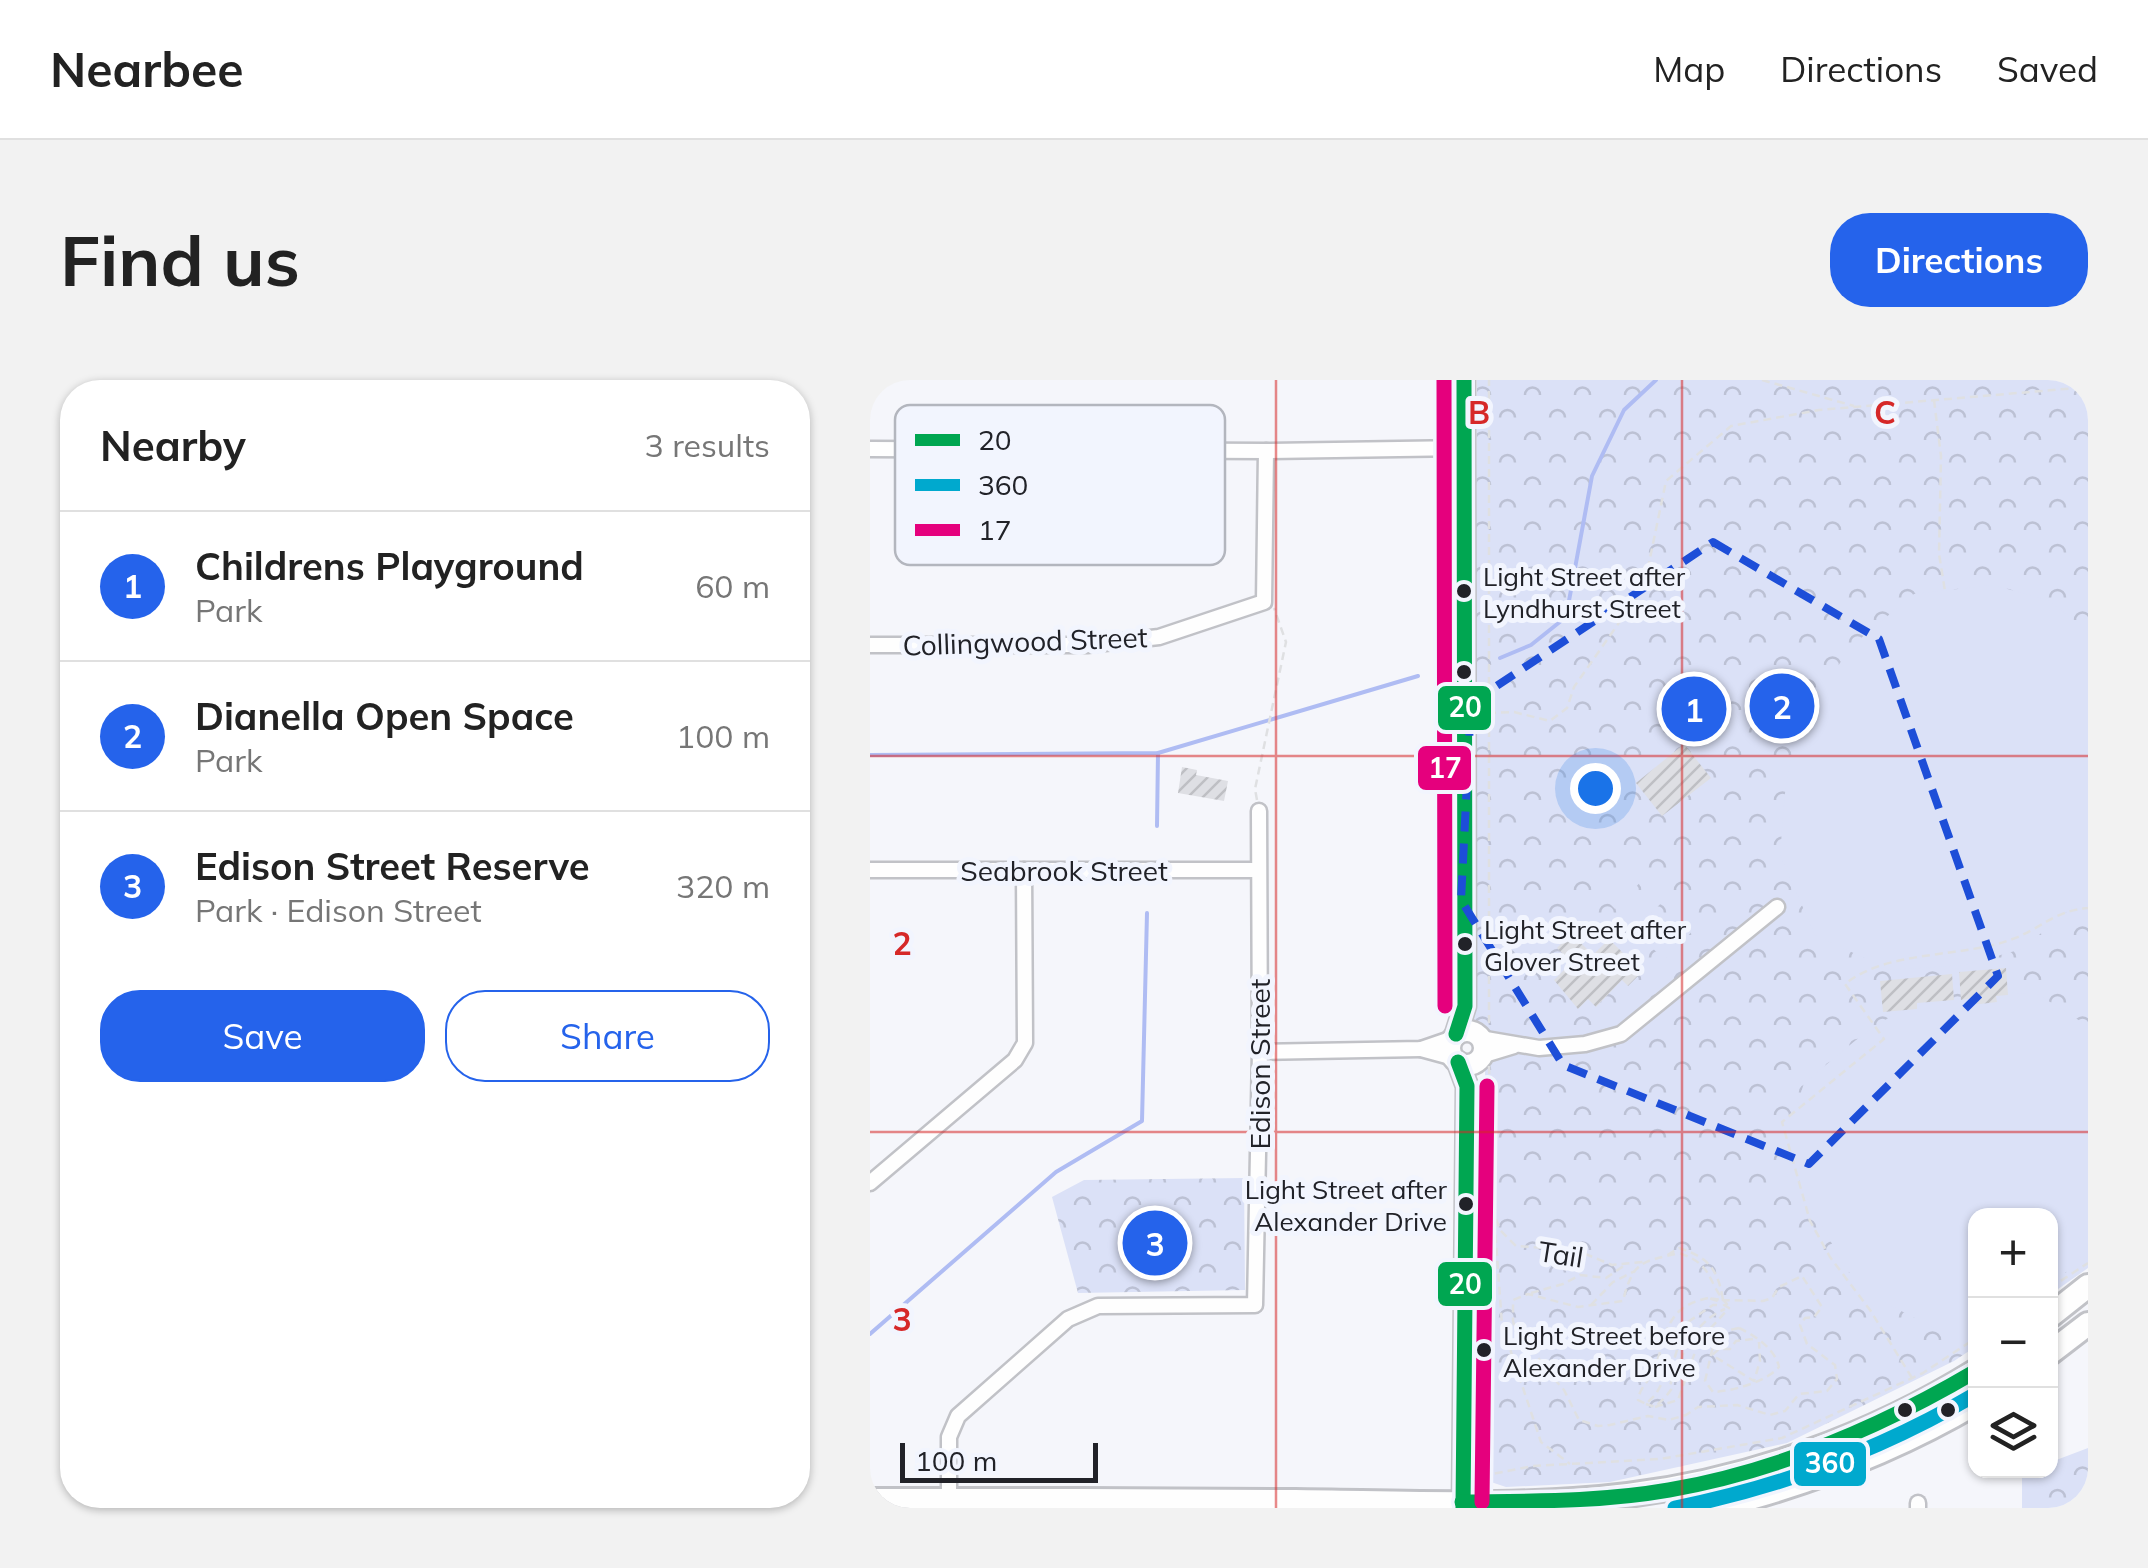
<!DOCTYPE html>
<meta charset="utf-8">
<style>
body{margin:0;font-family:Mulish,sans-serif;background:#f2f2f2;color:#222}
.controls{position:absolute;right:30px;bottom:30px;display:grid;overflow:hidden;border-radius:20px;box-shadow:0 2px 8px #0004}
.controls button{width:90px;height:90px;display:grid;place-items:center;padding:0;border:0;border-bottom:2px solid #e0e0e0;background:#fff;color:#222;font:50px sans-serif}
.scale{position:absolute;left:30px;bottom:25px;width:198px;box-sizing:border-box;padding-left:10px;border:5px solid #212228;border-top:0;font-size:28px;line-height:35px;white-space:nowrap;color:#212228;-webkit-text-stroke:8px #f2f5fe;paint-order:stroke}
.you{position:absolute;left:725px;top:408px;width:35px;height:35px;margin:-25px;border:8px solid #fff;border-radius:50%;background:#1a73e8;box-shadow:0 0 0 15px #1a73e833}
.badge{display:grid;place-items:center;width:65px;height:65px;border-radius:50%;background:#2563eb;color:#fff;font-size:32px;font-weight:700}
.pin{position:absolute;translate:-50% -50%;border:5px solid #fff;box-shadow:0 2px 10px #0006}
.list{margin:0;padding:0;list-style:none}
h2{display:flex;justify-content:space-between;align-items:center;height:130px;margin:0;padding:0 40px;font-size:42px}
h2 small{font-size:32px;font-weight:400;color:#767676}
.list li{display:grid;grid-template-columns:65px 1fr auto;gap:30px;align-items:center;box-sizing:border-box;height:150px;padding:0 40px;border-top:2px solid #e0e0e0}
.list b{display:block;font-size:38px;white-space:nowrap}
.list p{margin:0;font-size:32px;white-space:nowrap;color:#767676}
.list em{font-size:32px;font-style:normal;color:#767676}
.actions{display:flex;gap:20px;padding:30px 40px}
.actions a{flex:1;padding:22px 0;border:2px solid #2563eb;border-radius:40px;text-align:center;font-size:35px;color:#2563eb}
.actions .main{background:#2563eb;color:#fff}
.icon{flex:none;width:55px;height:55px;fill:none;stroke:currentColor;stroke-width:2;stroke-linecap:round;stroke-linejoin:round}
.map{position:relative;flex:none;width:1218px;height:1128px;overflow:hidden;border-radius:40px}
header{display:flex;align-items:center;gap:60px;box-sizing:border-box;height:140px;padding:0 50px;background:#fff;border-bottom:2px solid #e0e0e0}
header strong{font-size:48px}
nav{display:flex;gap:55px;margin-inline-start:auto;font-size:35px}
.intro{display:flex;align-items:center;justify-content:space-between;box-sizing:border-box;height:240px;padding:0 60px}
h1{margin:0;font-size:70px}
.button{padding:25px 45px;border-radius:40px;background:#2563eb;color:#fff;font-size:35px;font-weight:700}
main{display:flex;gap:60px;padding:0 60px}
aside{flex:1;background:#fff;border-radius:40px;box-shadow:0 2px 8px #0004}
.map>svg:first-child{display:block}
.park{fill:url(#park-crowns)}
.pitch{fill:#dbe1f7}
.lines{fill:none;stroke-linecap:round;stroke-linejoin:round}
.stream{stroke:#afbcf3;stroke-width:4}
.building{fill:url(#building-hatch)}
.street-casing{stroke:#c1c2c7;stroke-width:19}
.secondary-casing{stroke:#c1c2c7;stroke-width:25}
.primary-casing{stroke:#c1c2c7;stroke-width:28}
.path{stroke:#dfe0e2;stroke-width:2.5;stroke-dasharray:8 5;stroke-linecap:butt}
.street{stroke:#fefefe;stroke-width:14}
.secondary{stroke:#fefefe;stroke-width:20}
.primary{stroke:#fefefe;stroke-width:22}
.bus-1-casing{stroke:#f2f5fe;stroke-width:22}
.bus-2-casing{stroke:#f2f5fe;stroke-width:22}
.bus-3-casing{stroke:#f2f5fe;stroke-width:22}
.bus-1{stroke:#00a651;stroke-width:15}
.bus-2{stroke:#00a9ce;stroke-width:15}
.bus-3{stroke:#e5007d;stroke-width:15}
.marked{fill:none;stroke:#1d4ed8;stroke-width:8;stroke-dasharray:20 12;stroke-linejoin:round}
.grid{fill:none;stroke:#d62828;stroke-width:2.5;stroke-opacity:0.55}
.bus-dot{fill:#212228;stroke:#f2f5fe;stroke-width:4}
.labels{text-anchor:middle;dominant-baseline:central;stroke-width:10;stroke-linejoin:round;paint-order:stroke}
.bus-label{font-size:26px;fill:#212228;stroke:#f2f5fe;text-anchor:start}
.street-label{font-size:28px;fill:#212228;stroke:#f2f5fe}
.key{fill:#f2f5fe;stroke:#b3b6be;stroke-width:2.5}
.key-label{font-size:28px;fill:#212228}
.grid-label{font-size:32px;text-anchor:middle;font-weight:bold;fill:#d62828;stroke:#f2f5fe;stroke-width:10;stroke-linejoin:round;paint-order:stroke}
.line-badge{stroke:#f2f5fe;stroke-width:4}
.badge-label{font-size:28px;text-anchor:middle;font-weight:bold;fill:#fff}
</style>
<header>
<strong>Nearbee</strong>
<nav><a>Map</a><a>Directions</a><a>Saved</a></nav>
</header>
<div class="intro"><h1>Find us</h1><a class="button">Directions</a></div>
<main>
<aside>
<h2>Nearby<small>3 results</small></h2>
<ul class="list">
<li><span class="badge">1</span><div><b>Childrens Playground</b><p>Park</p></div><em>60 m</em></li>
<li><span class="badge">2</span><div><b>Dianella Open Space</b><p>Park</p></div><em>100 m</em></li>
<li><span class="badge">3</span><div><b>Edison Street Reserve</b><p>Park · Edison Street</p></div><em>320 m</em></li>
</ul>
<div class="actions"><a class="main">Save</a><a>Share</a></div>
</aside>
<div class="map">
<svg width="1218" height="1128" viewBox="0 0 1218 1128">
<defs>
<pattern id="park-crowns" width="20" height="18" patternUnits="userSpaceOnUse" patternTransform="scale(2.5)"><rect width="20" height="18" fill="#dbe1f7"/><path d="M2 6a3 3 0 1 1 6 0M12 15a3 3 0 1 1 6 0" fill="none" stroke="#bcc1d4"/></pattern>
<pattern id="building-hatch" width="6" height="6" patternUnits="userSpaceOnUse" patternTransform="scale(2.5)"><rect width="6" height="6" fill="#dedfe4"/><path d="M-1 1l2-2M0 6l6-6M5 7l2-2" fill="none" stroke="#bebfc4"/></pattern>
</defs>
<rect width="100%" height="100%" fill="#f5f6fb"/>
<g class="park">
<polygon points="607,0 1218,0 1218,888 1181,914 1180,836 1106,836 1105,967 1084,981 917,1063 740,1102 636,1107 618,1101 615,690 603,652"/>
<polygon points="374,798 375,910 208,913 182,817 214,800"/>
<polygon points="1218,1068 1218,1128 1152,1128 1152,1093 1180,1090 1181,1082"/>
</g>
<g class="pitch">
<polygon points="1123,205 1178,220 1218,251 1218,514 1152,569 1095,585 1020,590 945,555 910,475 915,413 925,358 979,268 1044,214"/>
<polygon points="762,477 779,493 745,529 728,512"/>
<polygon points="783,498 800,514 766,549 749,533"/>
<polygon points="812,528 829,544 795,580 778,564"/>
<polygon points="1118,611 1169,615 1218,646 1218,871 1181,906 1180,836 1106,836 1105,946 1070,951 1004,917 976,889 931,808 918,755 934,703 986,660 1027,632"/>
</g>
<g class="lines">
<g class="stream">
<polyline points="630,278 661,265 696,237 722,96 754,30 786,0"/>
<polyline points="0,375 288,373 548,296"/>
<polyline points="287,446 288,373"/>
<polyline points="0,954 186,792 272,741 277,533"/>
</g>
</g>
<g class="building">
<polygon points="814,364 841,398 792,436 766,403"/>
<polygon points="312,387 327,390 326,395 358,401 354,421 308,413"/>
<polygon points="706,548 713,554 708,560 723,575 739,559 772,592 758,606 752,600 726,627 718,619 708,629 684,600 699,585 690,577 693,574 687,568"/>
<polygon points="1136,588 1138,615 1126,616 1127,622 1110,624 1104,624 1103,618 1091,620 1089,592"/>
<polygon points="1082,594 1084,620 1047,623 1047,629 1013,632 1010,601"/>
</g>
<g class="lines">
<defs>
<g id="street">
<polyline points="0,69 396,71 594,68"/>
<polyline points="0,265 217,265 289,257 394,222 396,71"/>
<polyline points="0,490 387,490"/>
<polyline points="610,658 669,668 715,664 751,654 907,527"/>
<polyline points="551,669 584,678"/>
<polyline points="390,672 551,669 583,658"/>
<polyline points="611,676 644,666"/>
<polyline points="0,803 145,680 155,663 154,490"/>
<polyline points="79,1127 79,1057 88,1036 198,939 228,926 385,925 390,672 389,431"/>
<polyline points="1048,1128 1048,1123"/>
</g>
<g id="secondary">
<circle cx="597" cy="668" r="17"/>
<polyline points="586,654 595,626 594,0"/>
<polyline points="588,682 597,706 593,1128"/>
</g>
<g id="primary">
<polyline points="1180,936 1218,906"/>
<polyline points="1180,973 1218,944"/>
<path d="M0,1120c142,-1 283,1 425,1 107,1 228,7 333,-6 121,-15 244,-59 348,-124"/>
<path d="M843,1128c92,-23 180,-56 263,-105"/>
</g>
</defs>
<use href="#street" class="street-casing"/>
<use href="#secondary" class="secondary-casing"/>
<use href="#primary" class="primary-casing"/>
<g class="path">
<polyline points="892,0 984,26"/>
<polyline points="1064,20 1071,76 1069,174 1075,211"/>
<polyline points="618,333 644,332 680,341 697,328 704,307 774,207 796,101 861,46 949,30 1218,7"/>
<polyline points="387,420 385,409 416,262 404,228"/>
<polyline points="619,643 619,0"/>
<polyline points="619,686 624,834 632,945 671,1062 700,1084"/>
<polyline points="626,839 630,850 646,866 706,870 742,885 773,882"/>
<polyline points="1180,908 1218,883"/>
<polyline points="661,913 693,904 710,895 736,898 755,885"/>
<path d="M838,918c-46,10 -40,39 -55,74 -5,10 -14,17 -15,28l8,4 10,-10 17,-31 12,-39 28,-19h9"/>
<polyline points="721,925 743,902 765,891"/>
<path d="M869,948c17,8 36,21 40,39 -13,15 -46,24 -66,25l-8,-11 11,-48z"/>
<polyline points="883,959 866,961 860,969 849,969 842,975 884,1001 890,981 889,962"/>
<path d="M1042,998l-42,-68 -40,-53 -20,-36 -28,-99 102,-83 -39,-55c42,-34 114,-26 165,-44 31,-11 43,-29 78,-32"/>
<path d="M776,1024l9,3c4,-4 9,-8 12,-12 10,-12 -1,-2 5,-15 12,-29 22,-58 53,-71"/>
<path d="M785,1027l23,-7 21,-59 30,-33 -5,-3 -1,-3 4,2c-21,-22 -12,-39 -48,-51 -38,9 -46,8 -56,48l-45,6 -50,-13 -15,6v21l5,18 15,7 9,19 22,25 15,30 19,6 12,-1 38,-9 21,4 17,-5 12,-8 39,-2 33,10 15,-4 14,-17 28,-3 10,-12 -2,-14 -28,-21 -7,-19 5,-7 9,-1 8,-10 -20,-31 -23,11 -7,11 -9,3 -40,-1 -2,2 -13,-4 15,2c-5,-31 -15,-43 -44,-52l-13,8"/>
<polyline points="612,1096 663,1086 790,1079 912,1058 1053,993 1106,958"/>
</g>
<use href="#street" class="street"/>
<use href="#secondary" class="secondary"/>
<use href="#primary" class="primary"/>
<defs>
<g id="bus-1">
<polyline points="586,654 595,626 594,0"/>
<polyline points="588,682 597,706 593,1128"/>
<path d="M592,1122c69,-1 139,0 207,-12 109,-19 212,-63 307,-119"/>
</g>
<path id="bus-2" d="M805,1128c107,-21 207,-59 301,-114"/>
<g id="bus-3">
<polyline points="574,0 575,626"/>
<polyline points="612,1122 617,706"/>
</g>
</defs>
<use href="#bus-1" class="bus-1-casing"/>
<use href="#bus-2" class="bus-2-casing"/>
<use href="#bus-3" class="bus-3-casing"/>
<use href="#bus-1" class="bus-1"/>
<use href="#bus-2" class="bus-2"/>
<use href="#bus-3" class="bus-3"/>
</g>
<path class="marked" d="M843,162l166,97 119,337 -189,188 -246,-99 -102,-165 10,-197z"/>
<path class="grid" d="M406,0v1128M812,0v1128M0,376h1218M0,752h1218"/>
<g class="bus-dot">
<circle cx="594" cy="211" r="9"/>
<circle cx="594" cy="292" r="9"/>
<circle cx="595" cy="564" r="9"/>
<circle cx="596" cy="824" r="9"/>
<circle cx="614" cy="970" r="9"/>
<circle cx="1035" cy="1030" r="9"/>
<circle cx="1078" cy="1030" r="9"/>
</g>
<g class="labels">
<g class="bus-label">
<text x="613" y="196">Light Street after<tspan x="613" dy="32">Lyndhurst Street</tspan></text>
<text x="614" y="549">Light Street after<tspan x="614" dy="32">Glover Street</tspan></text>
<text x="577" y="809" text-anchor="end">Light Street after<tspan x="577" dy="32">Alexander Drive</tspan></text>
<text x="633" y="955">Light Street before<tspan x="633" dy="32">Alexander Drive</tspan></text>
</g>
<g class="street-label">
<text transform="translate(155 261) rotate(-2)">Collingwood Street</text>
<text x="194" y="490">Seabrook Street</text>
<text transform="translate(389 684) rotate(-90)">Edison Street</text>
<text transform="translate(691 874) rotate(9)">Tail</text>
</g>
</g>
<rect x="25" y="25" width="330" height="160" rx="15" class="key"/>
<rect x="45" y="54" width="45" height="12" fill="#00a651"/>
<rect x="45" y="99" width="45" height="12" fill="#00a9ce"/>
<rect x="45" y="144" width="45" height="12" fill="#e5007d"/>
<g class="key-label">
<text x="108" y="70">20</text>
<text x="108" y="115">360</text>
<text x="108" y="160">17</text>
</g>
<g class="grid-label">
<text x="609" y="44">B</text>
<text x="1015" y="44">C</text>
<text x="32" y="575">2</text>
<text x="32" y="951">3</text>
</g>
<g class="line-badge">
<rect x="566" y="304" width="57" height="48" rx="10" fill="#00a651"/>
<rect x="546" y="364" width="57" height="48" rx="10" fill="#e5007d"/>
<rect x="566" y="880" width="58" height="48" rx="10" fill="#00a651"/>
<rect x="922" y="1060" width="76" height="48" rx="10" fill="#00a9ce"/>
</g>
<g class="badge-label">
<text x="595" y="337">20</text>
<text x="575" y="398">17</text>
<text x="595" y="914">20</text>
<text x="960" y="1093">360</text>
</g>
</svg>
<div class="controls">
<button>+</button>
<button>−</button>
<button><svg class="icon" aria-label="layers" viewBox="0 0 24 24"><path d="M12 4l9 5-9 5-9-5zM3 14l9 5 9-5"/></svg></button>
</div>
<div class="scale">100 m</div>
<div class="you"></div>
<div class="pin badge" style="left:824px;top:329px">1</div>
<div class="pin badge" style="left:912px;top:326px">2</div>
<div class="pin badge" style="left:285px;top:863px">3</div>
</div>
</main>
